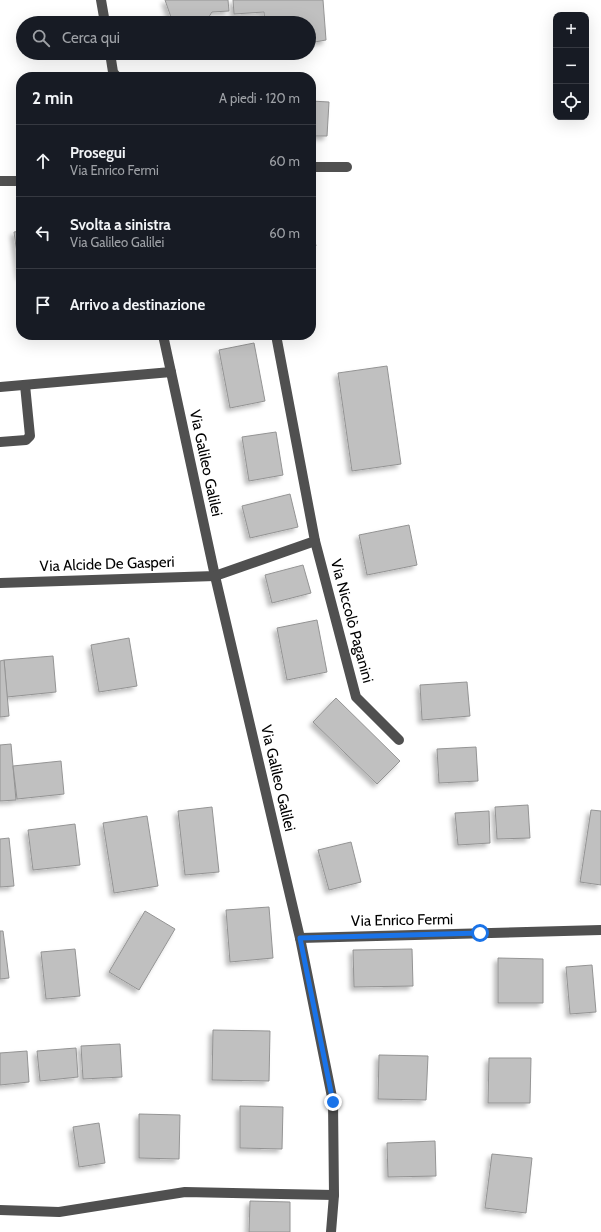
<!DOCTYPE html>
<html lang="it">
<meta charset="utf-8">
<style>
body{margin:0;font-family:Cabin,sans-serif;background:#20242c;color:#f1f3f6}
.controls{position:absolute;right:12px;top:12px;display:grid;overflow:hidden;border-radius:8px;box-shadow:0 4px 16px #0002}
.controls button{width:36px;height:36px;display:grid;place-items:center;padding:0;border:0;border-bottom:1px solid #363941;background:#171b24;color:#f1f3f6;font:20px sans-serif}
.stop{position:absolute;width:12px;height:12px;margin:-9px;border:3px solid #1a73e8;border-radius:50%;background:#fff}
.stop.end{background:#1a73e8;border-color:#fff;box-shadow:0 1px 4px #0008}
.list{margin:0;padding:0;list-style:none}
h2{display:flex;justify-content:space-between;align-items:center;height:52px;margin:0;padding:0 16px;font-size:17px}
h2 small{font-size:13px;font-weight:400;color:#9ea1a6}
.list li{display:grid;grid-template-columns:26px 1fr auto;gap:12px;align-items:center;box-sizing:border-box;height:72px;padding:0 16px;border-top:1px solid #363941}
.list b{display:block;font-size:15px;white-space:nowrap}
.list p{margin:0;font-size:13px;white-space:nowrap;color:#9ea1a6}
.list em{font-size:13px;font-style:normal;color:#9ea1a6}
.icon{flex:none;width:22px;height:22px;fill:none;stroke:currentColor;stroke-width:2;stroke-linecap:round;stroke-linejoin:round}
.map{position:relative;flex:none;width:601px;height:1232px;overflow:hidden}
.search{position:absolute;background:#171b24;box-shadow:0 4px 16px #0002;left:16px;top:16px;width:300px;height:44px;display:flex;align-items:center;gap:10px;box-sizing:border-box;padding:0 14px;border-radius:22px;color:#9ea1a6;font-size:15px}
.panel{position:absolute;background:#171b24;box-shadow:0 4px 16px #0002;left:16px;top:72px;width:300px;height:268px;border-radius:16px}
.map>svg:first-child{display:block}
.building{fill:#c0c0c0;stroke:#949494;filter:url(#shadow)}
.lines{fill:none;stroke-linecap:round;stroke-linejoin:round}
.minor{stroke:#505050;stroke-width:10}
.route{stroke:#1a73e8;stroke-width:5}
.labels{text-anchor:middle;dominant-baseline:central;stroke-width:3;stroke-linejoin:round;paint-order:stroke}
.street-label{font-size:15px;fill:#000;stroke:#fff}
</style>
<div class="map">
<svg width="601" height="1232" viewBox="0 0 601 1232">
<defs>
<filter id="shadow"><feDropShadow dx="-3.5" dy="3.5" stdDeviation="2" flood-color="#0004"/></filter>
</defs>
<rect width="100%" height="100%" fill="#fff"/>
<g class="building">
<polygon points="165,0 228,0 229,11 212,12 205,23 173,23"/>
<polygon points="233,0 323,0 326,40 309,43 309,23 265,23 264,12 234,14"/>
<polygon points="311,101 329,102 327,136 311,136"/>
<polygon points="311,224 316,246 311,247"/>
<polygon points="21,231 21,276 20,276 14,232"/>
<polygon points="254,343 265,401 230,408 219,350"/>
<polygon points="387,366 401,464 352,471 338,373"/>
<polygon points="276,432 283,475 249,481 242,437"/>
<polygon points="290,494 298,527 250,538 242,506"/>
<polygon points="409,525 417,565 367,575 359,535"/>
<polygon points="303,565 311,593 272,603 265,575"/>
<polygon points="317,620 327,672 287,680 277,628"/>
<polygon points="129,638 137,686 99,692 91,645"/>
<polygon points="53,656 56,692 7,697 4,660"/>
<polygon points="4,660 9,716 0,717 0,661"/>
<polygon points="467,682 470,716 422,720 420,685"/>
<polygon points="336,698 400,761 377,784 313,722"/>
<polygon points="11,744 16,800 0,801 0,745"/>
<polygon points="476,747 478,781 439,783 437,749"/>
<polygon points="61,761 64,794 17,799 13,766"/>
<polygon points="528,805 530,838 497,839 495,807"/>
<polygon points="212,807 219,872 185,875 178,811"/>
<polygon points="591,810 601,811 601,885 580,882"/>
<polygon points="489,811 490,843 458,845 455,813"/>
<polygon points="147,816 158,886 114,893 103,823"/>
<polygon points="75,824 80,865 33,870 28,830"/>
<polygon points="9,838 14,886 0,887 0,839"/>
<polygon points="351,842 361,882 329,890 318,850"/>
<polygon points="269,907 273,958 230,962 226,910"/>
<polygon points="145,911 175,929 139,990 109,972"/>
<polygon points="0,931 3,931 9,978 0,979"/>
<polygon points="75,949 80,996 46,999 41,952"/>
<polygon points="412,949 413,986 354,987 353,950"/>
<polygon points="498,958 543,959 543,1003 498,1003"/>
<polygon points="592,965 596,1012 570,1014 566,967"/>
<polygon points="213,1030 270,1031 269,1081 212,1080"/>
<polygon points="120,1044 122,1077 83,1079 81,1046"/>
<polygon points="76,1048 78,1077 40,1081 37,1051"/>
<polygon points="27,1051 29,1082 0,1085 0,1053"/>
<polygon points="379,1055 428,1056 426,1100 378,1099"/>
<polygon points="489,1058 531,1058 530,1103 488,1103"/>
<polygon points="240,1106 283,1107 282,1149 240,1148"/>
<polygon points="139,1114 180,1115 179,1159 139,1158"/>
<polygon points="99,1123 105,1163 79,1167 73,1127"/>
<polygon points="435,1141 436,1176 388,1177 387,1143"/>
<polygon points="492,1154 532,1158 526,1213 485,1208"/>
<polygon points="250,1201 290,1202 290,1232 249,1232"/>
</g>
<g class="lines">
<g class="minor">
<polyline points="101,0 105,23"/>
<polyline points="110,53 113,72 117,77"/>
<polyline points="311,167 347,167"/>
<polyline points="0,181 21,181"/>
<polyline points="163,335 215,576 300,938 333,1102 334,1195 331,1232"/>
<polyline points="0,387 171,372"/>
<polyline points="0,442 26,440 30,436 25,385"/>
<polyline points="315,541 356,697 399,740"/>
<polyline points="0,583 215,576 315,541 276,335"/>
<polyline points="300,938 601,930"/>
<polyline points="0,1210 59,1212 185,1192 334,1195"/>
</g>
</g>
<g class="lines">
<polyline class="route" points="333,1102 300,938 480,933"/>
</g>
<g class="labels">
<g class="street-label">
<text transform="translate(206 463) rotate(78)">Via Galileo Galilei</text>
<text transform="translate(107 564) rotate(-2)">Via Alcide De Gasperi</text>
<text transform="translate(352 621) rotate(75)">Via Niccolò Paganini</text>
<text transform="translate(278 778) rotate(77)">Via Galileo Galilei</text>
<text transform="translate(402 920) rotate(-1)">Via Enrico Fermi</text>
</g>
</g>
</svg>
<div class="controls">
<button>+</button>
<button>−</button>
<button><svg class="icon" aria-label="locate" viewBox="0 0 24 24"><circle cx="12" cy="12" r="6"/><path d="M12 2v4M12 18v4M2 12h4M18 12h4"/></svg></button>
</div>
<div class="stop" style="left:480px;top:933px"></div>
<div class="stop end" style="left:333px;top:1102px"></div>
<div class="search"><svg class="icon" aria-label="search" viewBox="0 0 24 24"><circle cx="10" cy="10" r="6"/><path d="M15 15l6 6"/></svg>Cerca qui</div>
<section class="panel">
<h2>2 min<small>A piedi · 120 m</small></h2>
<ul class="list">
<li><svg class="icon" aria-label="ahead" viewBox="0 0 24 24"><path d="M12 20V5M6 11l6-6 6 6"/></svg><div><b>Prosegui</b><p>Via Enrico Fermi</p></div><em>60 m</em></li>
<li><svg class="icon" aria-label="left" viewBox="0 0 24 24"><path d="M17 20v-9H6M10 6l-5 5 5 5"/></svg><div><b>Svolta a sinistra</b><p>Via Galileo Galilei</p></div><em>60 m</em></li>
<li><svg class="icon" aria-label="arrive" viewBox="0 0 24 24"><path d="M6 21V4h12l-3 4 3 4H6"/></svg><div><b>Arrivo a destinazione</b></div></li>
</ul>
</section>
</div>
